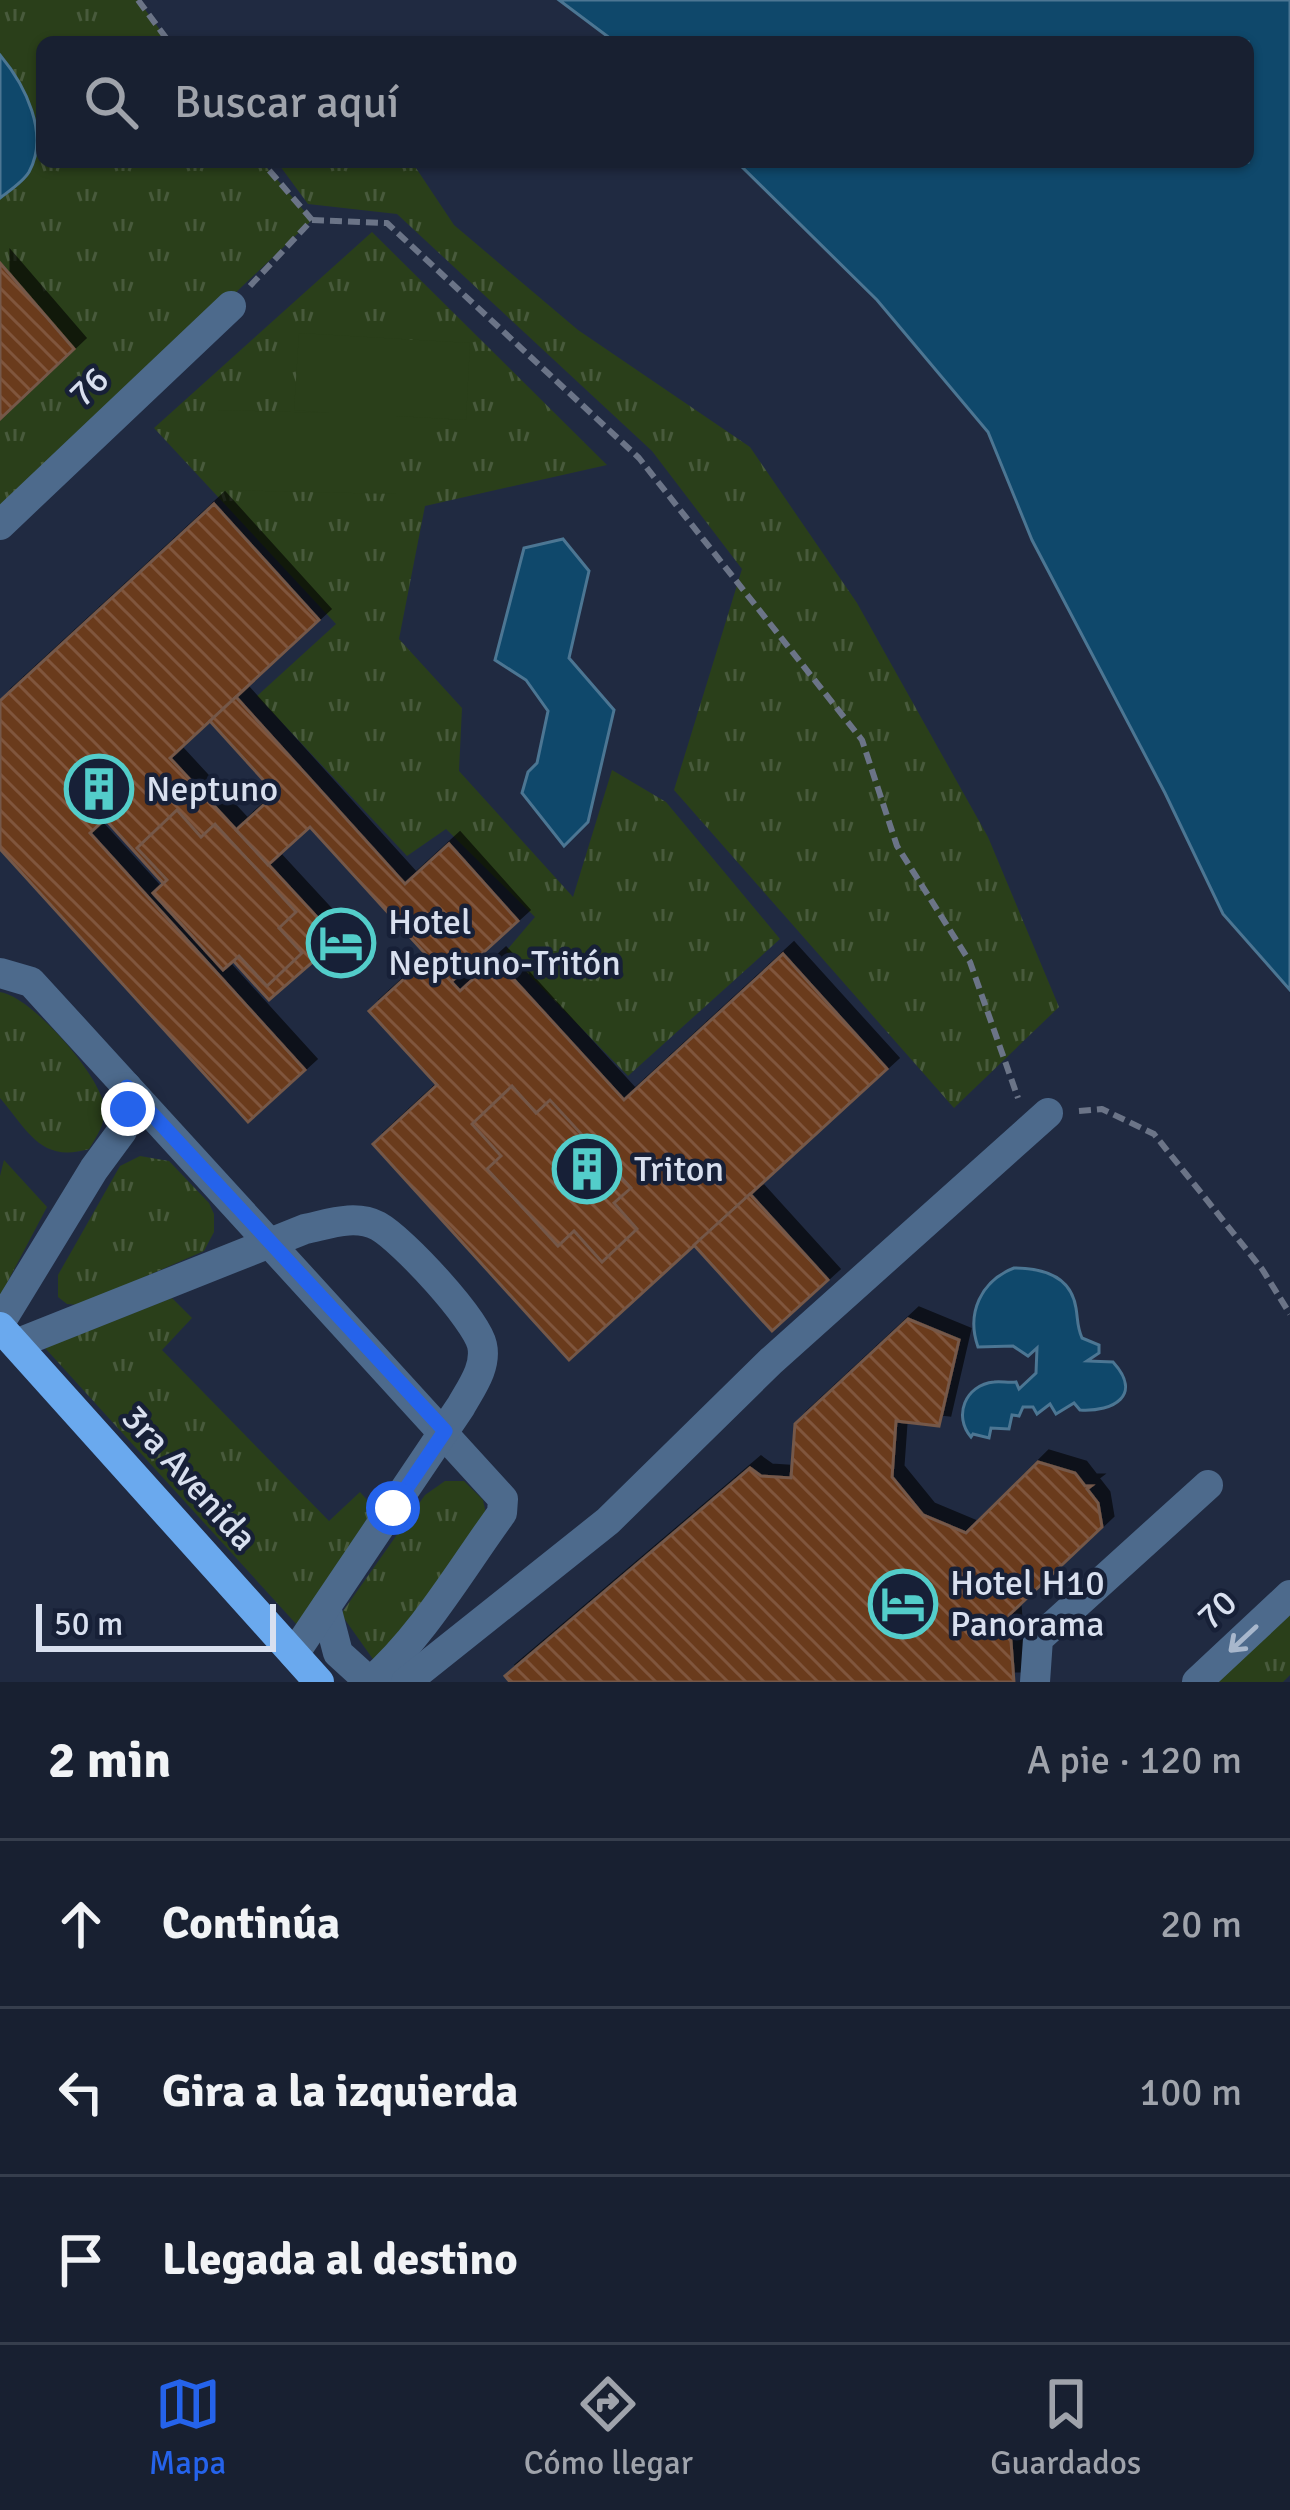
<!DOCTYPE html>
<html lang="es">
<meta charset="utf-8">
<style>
body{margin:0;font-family:Signika,sans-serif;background:#252d3d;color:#f1f3f6}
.scale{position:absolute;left:36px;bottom:30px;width:240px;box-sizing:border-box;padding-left:12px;border:6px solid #d9e0ef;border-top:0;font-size:33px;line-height:42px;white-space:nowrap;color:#d9e0ef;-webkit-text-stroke:9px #172037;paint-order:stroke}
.stop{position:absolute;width:36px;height:36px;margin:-27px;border:9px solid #2563eb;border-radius:50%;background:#fff}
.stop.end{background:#2563eb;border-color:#fff;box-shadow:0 3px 12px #0008}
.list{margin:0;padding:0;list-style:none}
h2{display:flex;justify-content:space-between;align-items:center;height:156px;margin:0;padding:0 48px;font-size:51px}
h2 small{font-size:39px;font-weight:400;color:#9fa3ab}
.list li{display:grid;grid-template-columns:78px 1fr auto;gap:36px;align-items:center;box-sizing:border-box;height:168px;padding:0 48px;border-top:3px solid #363e4d}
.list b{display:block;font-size:45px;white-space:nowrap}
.list em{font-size:39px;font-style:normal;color:#9fa3ab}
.icon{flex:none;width:66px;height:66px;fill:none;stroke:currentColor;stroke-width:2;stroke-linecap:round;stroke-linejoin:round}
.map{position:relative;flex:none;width:1290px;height:1682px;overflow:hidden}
.search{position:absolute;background:#182031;box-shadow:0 3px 9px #0004;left:36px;right:36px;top:36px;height:132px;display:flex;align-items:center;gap:30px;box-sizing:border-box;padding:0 42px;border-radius:18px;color:#9fa3ab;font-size:45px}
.sheet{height:660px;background:#182031}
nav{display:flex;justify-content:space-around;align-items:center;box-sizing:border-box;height:168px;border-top:3px solid #363e4d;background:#182031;font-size:33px;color:#9fa3ab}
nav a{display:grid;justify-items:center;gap:6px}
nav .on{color:#2563eb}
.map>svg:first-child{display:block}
.grass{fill:url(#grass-tufts)}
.pitch{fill:#2a3f1a}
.water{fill:#0f486b;stroke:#4c7693;stroke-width:3}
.building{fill:url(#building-back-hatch);stroke:#745848;stroke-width:3;filter:url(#shadow)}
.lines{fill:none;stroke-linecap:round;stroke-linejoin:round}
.path{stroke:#6b7487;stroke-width:6;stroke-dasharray:12 6;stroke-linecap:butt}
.minor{stroke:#4d6a8c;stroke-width:30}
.major{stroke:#6aa9ee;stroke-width:30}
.oneway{stroke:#a8b7cc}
.route{stroke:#2563eb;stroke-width:15}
.labels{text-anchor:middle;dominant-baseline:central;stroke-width:9;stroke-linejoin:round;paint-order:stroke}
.street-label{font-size:36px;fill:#d9e0ef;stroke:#172037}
.poi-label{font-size:36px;fill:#d9e0ef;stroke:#172037;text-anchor:start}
</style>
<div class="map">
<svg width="1290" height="1682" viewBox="0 0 1290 1682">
<defs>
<pattern id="grass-tufts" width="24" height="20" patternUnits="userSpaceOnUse" patternTransform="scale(3)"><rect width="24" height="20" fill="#2a3f1a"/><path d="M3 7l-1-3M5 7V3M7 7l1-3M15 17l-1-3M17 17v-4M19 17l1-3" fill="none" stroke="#485a3c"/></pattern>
<pattern id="building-back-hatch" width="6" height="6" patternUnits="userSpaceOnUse" patternTransform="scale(3)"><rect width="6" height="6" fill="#6b3a1c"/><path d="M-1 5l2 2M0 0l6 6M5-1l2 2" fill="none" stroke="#80563d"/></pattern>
<filter id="shadow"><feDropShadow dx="11" dy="-11" stdDeviation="0" flood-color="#0009"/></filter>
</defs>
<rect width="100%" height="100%" fill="#202a41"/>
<g class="grass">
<polygon points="0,0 138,0 169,42 42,42 42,162 262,162 312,220 0,517"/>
<polygon points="283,162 412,162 454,225 578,330 750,447 857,603 988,837 1059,1007 954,1108 674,790 742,569 652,451 397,214 308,204 280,166"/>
<polygon points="372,232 607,465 425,506 399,639 462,708 459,771 573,897 612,770 666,802 780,939 628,1076 506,951 535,917 446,829 407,856 257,696 336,624 154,428"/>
<path d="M0,992c31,4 100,83 104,114 2,17 -6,28 -15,43 -48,14 -60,-17 -89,-51z"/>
<polygon points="140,1156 169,1161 209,1203 214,1214 214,1232 204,1251 80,1305 67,1304 58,1297 58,1275 120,1166"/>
<polygon points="4,1160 47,1207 0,1296 0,1176"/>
<polygon points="172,1298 192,1318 162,1350 329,1521 360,1492 374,1508 298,1626 45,1348"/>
<polygon points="445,1481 464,1481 483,1500 486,1514 380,1669 341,1614 425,1495"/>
<polygon points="1290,1614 1290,1675 1283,1682 1215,1682"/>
</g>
<polygon class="pitch" points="299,333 470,343 466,420 396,416 396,494 218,490 218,410 329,413 294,410"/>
<g class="water">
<polygon points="559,0 1290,0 1290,990 1223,914 1165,793 1032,540 988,432 877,300 737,162 1248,162 1248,42 615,42"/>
<path d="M0,55c25,30 50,79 29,117 -6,10 -20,19 -29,26z"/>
<polygon points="563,539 589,571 569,658 614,710 588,822 564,846 522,793 528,772 537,763 548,711 526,680 495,660 524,548"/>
<path d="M1014,1268c28,0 57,8 62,40 2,12 1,19 6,30l17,7v8l-12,8 26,1c30,33 1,50 -33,48l-6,-7 -18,11 -6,-10 -13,10 -4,-7h-10l-4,9 -7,-1 -3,14 -18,-1 -2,10 -16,-4 -2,3c-18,-21 -6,-52 23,-55 7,-1 14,1 22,0l3,7 17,-16 1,-25 -9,8 -15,-10 -35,1c-12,-34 3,-66 36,-79z"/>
</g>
<g class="building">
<polygon points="0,263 74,349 0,419"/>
<polygon points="214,504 319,620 170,758 338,940 269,1000 105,819 90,833 305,1070 248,1122 0,849 0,701"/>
<polygon points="236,697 405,884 449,844 518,921 451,982 310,827 268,865 236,830 276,794 210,721"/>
<polygon points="177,810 201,837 215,824 296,912 279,928 302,953 267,986 239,956 223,970 153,893 167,880 137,848"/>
<polygon points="783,954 887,1069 569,1360 373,1144 437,1085 369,1011 428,957 460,991 495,959 624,1100"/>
<polygon points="512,1086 536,1113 550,1100 631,1188 614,1203 637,1229 602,1262 574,1231 558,1246 487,1169 501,1156 472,1124"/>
<polygon points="750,1194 828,1280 772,1331 694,1245"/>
<polygon points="908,1319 959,1340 939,1426 896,1421 892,1477 923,1515 966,1533 1038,1462 1075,1473 1085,1486 1091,1486 1087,1489 1098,1503 1102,1527 1009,1615 1014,1682 510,1682 505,1676 750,1468 761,1476 791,1478 795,1424"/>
</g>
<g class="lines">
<g class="path">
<polyline points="138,0 169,42"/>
<polyline points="312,220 387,223 639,458 862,740 897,846 970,962 1018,1098"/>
<polyline points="250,286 312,220 262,162"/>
<polyline points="1079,1111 1102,1109 1154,1134 1262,1269 1290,1314"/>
</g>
<g class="minor">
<polyline points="0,525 231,306"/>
<polyline points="0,973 31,982 127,1087 128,1109 122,1131 94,1169 0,1323"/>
<path d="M127,1087l376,412 -1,14c-41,56 -79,123 -132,169l-32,-29 -12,-46"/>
<path d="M16,1344l289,-115c24,-5 50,-15 73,-3 25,14 98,93 104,119 5,22 -11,43 -21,61l-167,248"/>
<polyline points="406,1682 608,1521 771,1361 1048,1113"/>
<polyline points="1035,1682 1038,1639 1208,1485"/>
<polyline points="1197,1682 1290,1595"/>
</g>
<polyline class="major" points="0,1327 319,1682"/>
</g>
<defs><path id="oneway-shaft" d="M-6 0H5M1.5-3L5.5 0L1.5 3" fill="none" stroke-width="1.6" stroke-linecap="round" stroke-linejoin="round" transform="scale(3)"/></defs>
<use class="oneway" href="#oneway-shaft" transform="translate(1243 1639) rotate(137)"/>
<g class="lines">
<polyline class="route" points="128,1109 127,1087 445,1431 393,1508"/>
</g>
<defs>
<symbol id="building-ring" viewBox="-11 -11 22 22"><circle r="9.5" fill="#172037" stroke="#53cdca" stroke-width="1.5"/><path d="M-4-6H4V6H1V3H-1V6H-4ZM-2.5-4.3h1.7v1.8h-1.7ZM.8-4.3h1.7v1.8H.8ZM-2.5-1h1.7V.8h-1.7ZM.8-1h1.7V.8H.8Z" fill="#53cdca"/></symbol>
<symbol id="hotel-ring" viewBox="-11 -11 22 22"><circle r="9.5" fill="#172037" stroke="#53cdca" stroke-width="1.5"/><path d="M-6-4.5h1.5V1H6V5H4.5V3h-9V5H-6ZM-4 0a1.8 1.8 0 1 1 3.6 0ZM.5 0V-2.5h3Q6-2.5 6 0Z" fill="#53cdca"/></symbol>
</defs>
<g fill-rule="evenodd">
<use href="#building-ring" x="61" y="751" width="76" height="76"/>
<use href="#hotel-ring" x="303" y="905" width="76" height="76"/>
<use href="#building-ring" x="549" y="1131" width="76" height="76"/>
<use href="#hotel-ring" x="865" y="1566" width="76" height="76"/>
</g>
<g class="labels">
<g class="street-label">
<text transform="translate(89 387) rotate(-44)">76</text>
<text transform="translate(189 1478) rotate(48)">3ra Avenida</text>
<text transform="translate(1217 1610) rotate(-43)">70</text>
</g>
<g class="poi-label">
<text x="146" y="789">Neptuno</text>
<text x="388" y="922">Hotel<tspan x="388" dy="41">Neptuno-Tritón</tspan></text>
<text x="634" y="1169">Triton</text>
<text x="950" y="1583">Hotel H10<tspan x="950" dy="41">Panorama</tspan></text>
</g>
</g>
</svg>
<div class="scale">50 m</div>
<div class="stop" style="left:393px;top:1508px"></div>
<div class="stop end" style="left:128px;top:1109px"></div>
<div class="search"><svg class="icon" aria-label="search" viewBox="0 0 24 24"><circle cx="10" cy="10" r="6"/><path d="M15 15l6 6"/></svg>Buscar aquí</div>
</div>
<section class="sheet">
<h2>2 min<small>A pie · 120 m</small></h2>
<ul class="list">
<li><svg class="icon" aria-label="ahead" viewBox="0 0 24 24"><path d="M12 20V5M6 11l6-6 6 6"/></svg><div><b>Continúa</b></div><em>20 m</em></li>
<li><svg class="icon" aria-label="left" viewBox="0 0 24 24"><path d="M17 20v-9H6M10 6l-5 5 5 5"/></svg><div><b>Gira a la izquierda</b></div><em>100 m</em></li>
<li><svg class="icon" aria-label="arrive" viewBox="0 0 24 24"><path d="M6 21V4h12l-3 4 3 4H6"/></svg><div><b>Llegada al destino</b></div></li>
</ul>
</section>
<nav>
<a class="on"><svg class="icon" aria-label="map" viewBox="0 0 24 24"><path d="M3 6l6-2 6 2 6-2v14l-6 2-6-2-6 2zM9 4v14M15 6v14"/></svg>Mapa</a>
<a><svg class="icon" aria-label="directions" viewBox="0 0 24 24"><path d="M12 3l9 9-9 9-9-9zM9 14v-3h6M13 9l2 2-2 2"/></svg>Cómo llegar</a>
<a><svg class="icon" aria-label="saved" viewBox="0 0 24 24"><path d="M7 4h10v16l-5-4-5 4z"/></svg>Guardados</a>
</nav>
